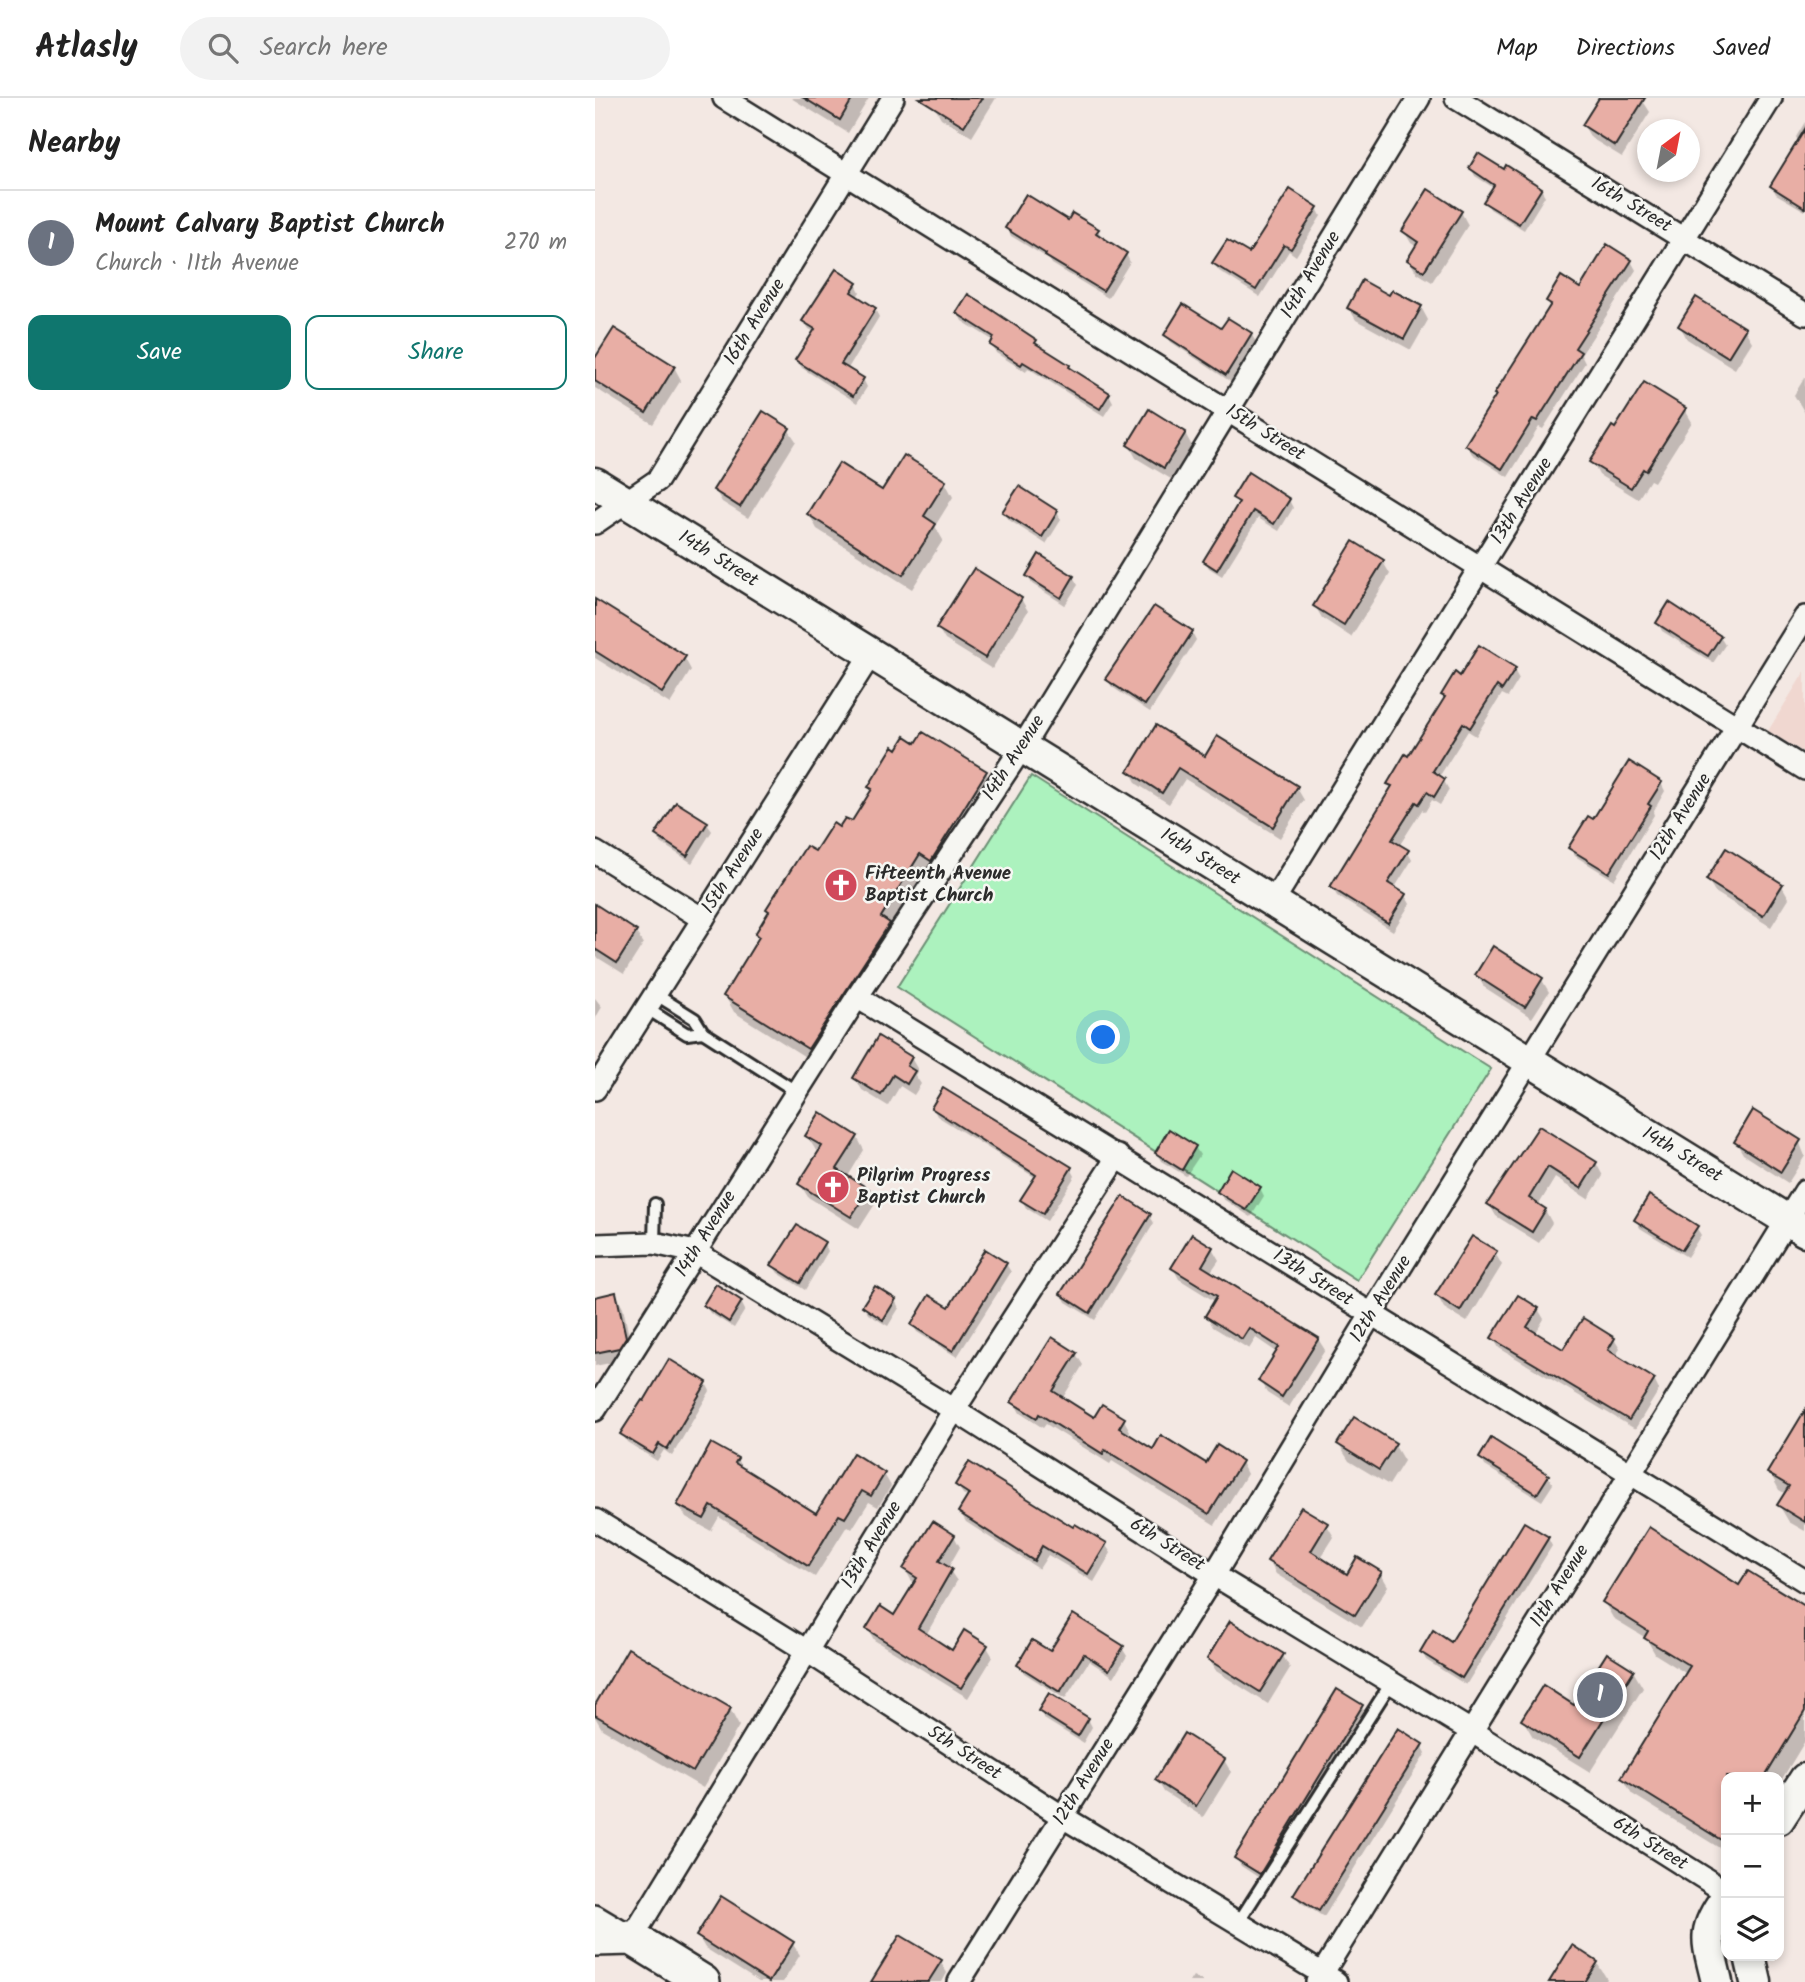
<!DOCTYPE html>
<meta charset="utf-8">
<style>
body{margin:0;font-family:Kalam,sans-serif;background:#f2f2f2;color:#222}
.controls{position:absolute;right:21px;bottom:21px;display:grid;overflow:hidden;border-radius:14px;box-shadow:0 4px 10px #0003}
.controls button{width:63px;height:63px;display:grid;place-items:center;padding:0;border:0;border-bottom:2px solid #e0e0e0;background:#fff;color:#222;font:35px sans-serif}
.compass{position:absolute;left:1042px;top:21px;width:63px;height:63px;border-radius:50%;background:#fff;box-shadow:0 4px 10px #0003;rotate:32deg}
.you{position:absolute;left:509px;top:940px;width:24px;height:24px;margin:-18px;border:5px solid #fff;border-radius:50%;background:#1a73e8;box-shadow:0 0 0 10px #1a73e833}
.badge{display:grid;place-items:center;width:46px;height:46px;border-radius:50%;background:#0f766e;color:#fff;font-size:23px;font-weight:700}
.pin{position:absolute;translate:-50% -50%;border:4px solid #fff;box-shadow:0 2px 7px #0006}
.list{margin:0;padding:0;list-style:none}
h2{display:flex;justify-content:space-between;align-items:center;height:91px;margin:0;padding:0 28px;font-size:30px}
h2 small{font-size:23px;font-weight:400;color:#767676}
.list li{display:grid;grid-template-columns:46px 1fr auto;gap:21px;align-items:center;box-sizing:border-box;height:105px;padding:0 28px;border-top:2px solid #e0e0e0}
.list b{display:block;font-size:26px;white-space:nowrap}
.list p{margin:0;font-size:23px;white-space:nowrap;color:#767676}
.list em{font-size:23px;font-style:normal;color:#767676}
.actions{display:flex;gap:14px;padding:21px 28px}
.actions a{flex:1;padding:16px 0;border:2px solid #0f766e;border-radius:14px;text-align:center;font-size:24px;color:#0f766e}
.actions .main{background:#0f766e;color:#fff}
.icon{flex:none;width:38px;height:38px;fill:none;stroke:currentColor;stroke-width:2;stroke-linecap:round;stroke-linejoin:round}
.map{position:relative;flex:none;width:1210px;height:1884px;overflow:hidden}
header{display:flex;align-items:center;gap:42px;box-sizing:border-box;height:98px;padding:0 35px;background:#fff;border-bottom:2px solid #e0e0e0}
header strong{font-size:33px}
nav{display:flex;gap:38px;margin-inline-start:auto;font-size:24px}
.search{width:490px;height:63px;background:#f2f2f2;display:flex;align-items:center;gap:18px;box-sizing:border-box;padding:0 24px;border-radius:38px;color:#767676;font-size:26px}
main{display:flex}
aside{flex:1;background:#fff}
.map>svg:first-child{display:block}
.built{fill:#f0d7d0}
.green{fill:#acf2be;stroke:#6c8e74;stroke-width:2}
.shadow{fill:#0003}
.building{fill:#e8aea5;stroke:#2b2b2b;stroke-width:2}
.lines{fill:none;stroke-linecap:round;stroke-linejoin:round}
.lane-casing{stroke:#2b2b2b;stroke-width:16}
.street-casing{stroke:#2b2b2b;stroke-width:26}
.secondary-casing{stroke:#2b2b2b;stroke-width:35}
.primary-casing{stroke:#2b2b2b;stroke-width:38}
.lane{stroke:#f6f6f2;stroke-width:10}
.street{stroke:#f6f6f2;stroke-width:21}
.secondary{stroke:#f6f6f2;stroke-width:30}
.primary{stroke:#f6f6f2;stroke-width:33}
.labels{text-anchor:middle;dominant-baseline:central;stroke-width:5;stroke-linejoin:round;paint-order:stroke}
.street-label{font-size:19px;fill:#2b2b2b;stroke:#f6f6f2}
.poi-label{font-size:19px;font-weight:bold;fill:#2b2b2b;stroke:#f6f6f2;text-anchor:start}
</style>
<header>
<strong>Atlasly</strong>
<div class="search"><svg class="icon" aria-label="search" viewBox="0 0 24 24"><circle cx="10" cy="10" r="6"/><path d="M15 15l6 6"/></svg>Search here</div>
<nav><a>Map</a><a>Directions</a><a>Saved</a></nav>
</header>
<main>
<aside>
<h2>Nearby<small></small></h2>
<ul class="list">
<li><span class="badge" style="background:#6b7280">1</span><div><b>Mount Calvary Baptist Church</b><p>Church · 11th Avenue</p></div><em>270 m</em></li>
</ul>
<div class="actions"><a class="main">Save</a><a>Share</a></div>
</aside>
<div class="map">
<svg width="1210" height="1884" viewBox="0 0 1210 1884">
<rect width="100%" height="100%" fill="#f3e8e3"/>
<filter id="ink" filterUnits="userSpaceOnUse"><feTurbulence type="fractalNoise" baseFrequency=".0143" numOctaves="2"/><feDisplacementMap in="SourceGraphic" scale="14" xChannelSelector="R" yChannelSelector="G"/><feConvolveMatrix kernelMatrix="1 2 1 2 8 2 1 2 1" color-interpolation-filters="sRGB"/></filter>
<g filter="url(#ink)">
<polygon class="built" points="1210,573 1210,655 1173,633"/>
<polygon class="green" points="436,678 896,971 762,1182 302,889"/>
<g class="shadow">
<polygon points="196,0 274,0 253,35"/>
<polygon points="344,0 401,0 377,39 346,20 339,8"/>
<polygon points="1006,0 1046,0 1055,14 1027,59 996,40 989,28"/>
<polygon points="1210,24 1210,113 1181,96 1177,88 1204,45 1201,39"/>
<polygon points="876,70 946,91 950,98 929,132 895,111 891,104 899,90 880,78"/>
<polygon points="722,110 726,118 701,158 694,153 665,199 624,173 619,166 655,158"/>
<polygon points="866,114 873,127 837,184 821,174 814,162 822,149 816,145 809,133"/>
<polygon points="473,124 503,132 507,140 531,156 535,164 513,200 457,166 454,161 416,138 412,130"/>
<polygon points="1036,163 1041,172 986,257 990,265 948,331 944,329 913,379 877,356 872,347 956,209 953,203 986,192"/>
<polygon points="261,186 265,194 261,200 280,211 284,219 252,272 268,281 272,289 262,305 207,270 202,262 220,234 214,231 209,223"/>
<polygon points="795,199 826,209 833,222 816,252 761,222 754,210"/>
<polygon points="363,215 440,244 444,249 514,296 518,304 509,318 433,270 431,274 401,255 397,247 399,243 367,223"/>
<polygon points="1085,228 1150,232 1157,244 1140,271 1092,241"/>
<polygon points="20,232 79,269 86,282 58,326 0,290 0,263"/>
<polygon points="627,232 656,236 661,244 636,284 576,244 571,237"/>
<polygon points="1210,279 1210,315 1199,297"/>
<polygon points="1090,312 1097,324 1059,384 1055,382 1043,401 1004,377 997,364"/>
<polygon points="193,331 201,343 153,420 127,404 120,392"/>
<polygon points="590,335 597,348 576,381 541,360 534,347"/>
<polygon points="350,384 358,399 340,428 348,442 317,491 222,431 214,416 288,394"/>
<polygon points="639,400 694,402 698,410 684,433 663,420 627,478 614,470 610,463 644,408"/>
<polygon points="409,414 462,414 466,422 451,446 414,422"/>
<polygon points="759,445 788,464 795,476 756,539 727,520 720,508"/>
<polygon points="433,478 478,479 483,487 470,507 437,486"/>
<polygon points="426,501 433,513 397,571 350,542 343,530"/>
<polygon points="0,506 89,559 96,572 75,606 0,560"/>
<polygon points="1063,525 1125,539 1130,547 1118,565 1067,533"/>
<polygon points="597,534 601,542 555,614 517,589 512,581"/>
<polygon points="919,572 924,581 913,599 907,596 881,638 873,633 844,679 849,683 854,692 845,707 837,702 830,714 827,712 804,748 812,753 817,762 799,791 810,797 815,806 798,833 742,798 737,789 797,691 794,686 814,660 850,601 848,597 865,580"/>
<polygon points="322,647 391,675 400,691 223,967 139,914 130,898 165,842 162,836 220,756 245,732 257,726 277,694 275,689 302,653"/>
<polygon points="611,660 702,690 709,702 685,740 590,681 574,706 542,686 535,673"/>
<polygon points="1066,685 1070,693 1058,714 1059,717 1019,782 980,758 975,750 998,724"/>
<polygon points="81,706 112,726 117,733 97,765 66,745 62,737"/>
<polygon points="1132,752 1187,788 1194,800 1176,829 1120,794 1113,782"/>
<polygon points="0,808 41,834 48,846 29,876 0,858"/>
<polygon points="882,877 947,882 954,894 937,920 889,889"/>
<polygon points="0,900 7,909 0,921"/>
<polygon points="316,960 323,972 320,977 326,986 319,997 305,988 293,1008 267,992 260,980"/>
<polygon points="338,1010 476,1070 480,1078 452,1123 431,1110 427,1102 441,1080 342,1018"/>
<polygon points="945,1030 1001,1065 1008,1078 993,1101 960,1080 943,1108 950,1112 957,1125 944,1145 901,1118 894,1106"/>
<polygon points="212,1038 262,1039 269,1052 252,1080 272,1093 280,1106 264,1131 213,1099 205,1086 225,1054 220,1051"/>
<polygon points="1204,1043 1210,1058 1193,1085 1148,1056 1141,1044"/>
<polygon points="600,1049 605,1057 591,1078 566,1063 562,1055"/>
<polygon points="665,1090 669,1098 656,1119 628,1101 624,1094"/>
<polygon points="555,1118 559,1125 500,1222 471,1204 467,1196"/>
<polygon points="1041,1122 1101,1129 1106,1137 1092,1159 1045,1130"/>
<polygon points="229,1146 233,1153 210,1192 183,1175 178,1167"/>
<polygon points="617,1150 624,1162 615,1175 723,1241 730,1252 694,1309 672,1295 665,1283 683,1255 661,1240 654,1251 618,1229 612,1218 621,1204 584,1181 578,1170"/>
<polygon points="900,1155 907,1167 872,1224 849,1210 842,1197"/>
<polygon points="411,1166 416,1174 362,1259 322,1234 318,1227 355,1212"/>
<polygon points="21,1196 28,1209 37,1253 30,1262 0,1268 0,1200"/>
<polygon points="300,1202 304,1210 293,1228 273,1216 269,1208"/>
<polygon points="146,1204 150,1212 139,1230 115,1215 110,1207"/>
<polygon points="943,1211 949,1221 940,1236 969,1254 1019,1241 1025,1251 1020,1258 1059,1282 1064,1292 1040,1331 904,1250 898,1240"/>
<polygon points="481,1256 488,1267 467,1301 500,1321 529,1322 535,1333 533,1337 558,1353 612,1368 646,1364 652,1376 620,1427 517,1363 515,1366 451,1326 448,1330 425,1315 419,1304"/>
<polygon points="111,1285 115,1293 77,1358 69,1352 62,1363 32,1344 27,1336"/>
<polygon points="1210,1315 1210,1433 1194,1424 1184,1407 1191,1396 1184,1392 1175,1375"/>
<polygon points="799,1346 809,1363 794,1387 754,1363 744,1347"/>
<polygon points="886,1360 953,1378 958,1386 947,1403 890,1368"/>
<polygon points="142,1361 147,1371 221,1417 289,1376 296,1388 283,1409 274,1404 257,1431 252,1428 220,1479 124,1419 116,1433 91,1419 84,1407"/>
<polygon points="362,1387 479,1432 510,1446 516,1455 499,1484 453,1457 444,1471 371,1424 365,1414 374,1400 368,1396"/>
<polygon points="732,1427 739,1439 725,1461 752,1478 786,1476 793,1488 767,1529 681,1476 674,1463"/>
<polygon points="359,1438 365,1449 353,1470 362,1483 331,1537 357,1554 392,1549 398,1559 373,1600 279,1542 273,1531 299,1519 321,1485 316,1482 310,1471"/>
<polygon points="953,1440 957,1448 871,1587 831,1562 827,1554 857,1546"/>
<polygon points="1145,1490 1210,1510 1210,1643 1184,1686 1184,1679 1131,1679 1131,1754 1037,1696 1028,1680 1092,1576 1060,1556 1051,1540 1018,1520 1009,1504"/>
<polygon points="527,1550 532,1558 519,1579 494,1563 470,1601 429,1575 424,1567 455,1556"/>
<polygon points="688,1558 695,1570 673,1606 621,1573 614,1561"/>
<polygon points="1038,1573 1048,1590 995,1674 938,1639 928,1622 980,1609"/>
<polygon points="767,1609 771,1617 669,1783 646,1768 641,1760"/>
<polygon points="0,1610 135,1611 144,1628 108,1690 7,1631 0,1619"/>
<polygon points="445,1613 493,1621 497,1629 488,1645 449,1621"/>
<polygon points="827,1647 831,1655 729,1819 705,1804 700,1797"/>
<polygon points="629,1662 636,1674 608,1719 569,1694 562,1682"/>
<polygon points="103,1838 197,1845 205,1857 188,1884 164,1884 110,1850"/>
<polygon points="345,1863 352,1875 347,1884 278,1884"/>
<polygon points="1002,1865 1012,1881 1010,1884 956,1884"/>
<polygon points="598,1878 609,1884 594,1884"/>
</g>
<g class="building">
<polygon points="209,0 258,0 245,22"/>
<polygon points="324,0 387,0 369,28"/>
<polygon points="1004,0 1050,0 1020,48 987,27"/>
<polygon points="1210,31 1210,110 1175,88"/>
<polygon points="883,55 909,71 911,67 947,90 924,126 888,104 899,87 874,70"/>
<polygon points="695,91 723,109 696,151 689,147 661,192 617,165 632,142 654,155"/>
<polygon points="833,91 867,113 829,173 812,162 823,144 807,133"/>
<polygon points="431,96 473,122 477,115 504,131 501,135 532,155 508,193 450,158 451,156 410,130"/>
<polygon points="1012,146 1037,162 980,250 986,254 942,323 938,321 907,371 870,347 901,297 899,296 956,206 951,203 966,178 985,190"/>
<polygon points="241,171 262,185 256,194 281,210 246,266 269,280 258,298 200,262 220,231 207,223"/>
<polygon points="767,182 794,197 797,192 827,208 809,241 752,210"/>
<polygon points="373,196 442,242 440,245 475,267 474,269 515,295 505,311 428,264 426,267 395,247 399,239 361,215"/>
<polygon points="1101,199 1151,230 1133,259 1083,228"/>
<polygon points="588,206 626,230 633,220 657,235 631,277 569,237"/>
<polygon points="19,230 80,268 51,315 0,283 0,260"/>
<polygon points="1049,284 1091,310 1051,373 1048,371 1036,390 994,364 1017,328 1020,330"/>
<polygon points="554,311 591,334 569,370 532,347"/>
<polygon points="168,313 195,330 145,409 118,392"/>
<polygon points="309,357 351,383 329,418 341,426 308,477 212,416 244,365 287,392"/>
<polygon points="653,374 695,401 679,426 658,413 622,472 608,463 644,404 637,400"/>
<polygon points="424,388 463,413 447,439 407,414"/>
<polygon points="758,443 789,462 749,527 718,508"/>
<polygon points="444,456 479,478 466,500 431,478"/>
<polygon points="379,470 427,500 390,560 341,530"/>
<polygon points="0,501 91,558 67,595 0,553"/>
<polygon points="1074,504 1126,538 1113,558 1061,525"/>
<polygon points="559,508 598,533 550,607 510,581"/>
<polygon points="884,547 921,570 907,592 902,588 875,630 868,625 838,673 850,681 839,699 832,694 824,706 821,704 797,742 814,752 793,785 811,796 793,825 735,789 797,688 792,686 810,656 813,658 850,599 846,597 860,574 865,578"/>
<polygon points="561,627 610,658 622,638 703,688 678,729 583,670 567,695 533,673"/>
<polygon points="328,634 392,673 336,763 325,756 286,819 295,825 213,951 128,898 164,839 160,836 174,813 171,811 211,748 220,753 238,725 244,729 250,720 257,723 277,691 273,689 298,648 302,651 310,638 321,645"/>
<polygon points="1034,663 1067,684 1053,706 1056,708 1014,775 973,750 993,718 998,721"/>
<polygon points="81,704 113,724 92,758 60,737"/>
<polygon points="1131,750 1188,786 1168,818 1111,782"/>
<polygon points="0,806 42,833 22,865 0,851"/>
<polygon points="898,848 948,880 930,909 880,877"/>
<polygon points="283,938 317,959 312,968 320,973 312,986 298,977 286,997 258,980"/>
<polygon points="348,990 477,1069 448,1116 425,1102 441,1077 336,1010"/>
<polygon points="1158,1012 1206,1042 1186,1074 1139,1044"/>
<polygon points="225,1014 263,1038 242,1071 274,1091 256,1119 203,1086 227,1048 210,1038"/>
<polygon points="944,1028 1002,1064 986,1090 953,1069 934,1100 951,1111 937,1134 892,1106"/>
<polygon points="574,1031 601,1048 587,1072 560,1055"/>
<polygon points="636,1070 666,1089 651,1112 622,1094"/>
<polygon points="1054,1097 1103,1128 1087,1152 1039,1122"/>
<polygon points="528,1098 556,1116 495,1215 465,1196"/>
<polygon points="202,1127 230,1144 205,1185 176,1167"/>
<polygon points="597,1136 618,1149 607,1168 724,1240 687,1299 663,1283 684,1249 654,1230 647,1241 610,1218 622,1198 576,1170"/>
<polygon points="877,1138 902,1153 865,1213 840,1197"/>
<polygon points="390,1151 412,1165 358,1253 316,1227 334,1197 354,1209"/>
<polygon points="121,1186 147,1203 134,1224 108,1207"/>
<polygon points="280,1188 301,1201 288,1222 267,1208"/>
<polygon points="21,1194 31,1239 24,1250 0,1255 0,1199"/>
<polygon points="923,1197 944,1210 932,1229 968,1251 988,1220 1020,1240 1013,1252 1060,1281 1034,1322 896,1240"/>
<polygon points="457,1239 482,1255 458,1293 499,1319 507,1306 530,1320 524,1330 558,1351 566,1337 611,1365 622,1347 647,1363 614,1416 510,1352 508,1356 444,1316 442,1320 416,1304"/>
<polygon points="74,1261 112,1284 72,1351 64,1346 58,1356 25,1336 47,1302 49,1303"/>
<polygon points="1210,1312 1210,1424 1182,1407 1194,1388 1172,1375"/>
<polygon points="759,1319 801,1345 784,1372 742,1346"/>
<polygon points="896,1340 954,1377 942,1396 884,1360"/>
<polygon points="116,1345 143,1360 140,1365 221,1415 258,1355 290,1375 276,1398 267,1393 250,1420 244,1417 213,1468 116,1408 109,1421 82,1407"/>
<polygon points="374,1364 478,1429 480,1426 512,1445 493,1476 447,1448 439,1463 363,1414 374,1396 360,1387"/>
<polygon points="706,1409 733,1425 716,1453 752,1476 762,1459 787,1474 760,1517 672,1463"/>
<polygon points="338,1423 360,1437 344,1463 357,1471 323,1530 357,1552 369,1532 393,1547 366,1590 271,1531 285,1508 299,1517 322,1480 308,1471"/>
<polygon points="929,1424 954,1439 867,1580 825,1554 838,1532 856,1544"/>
<polygon points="1054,1429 1144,1487 1153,1473 1210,1508 1210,1613 1170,1679 1131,1679 1131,1745 1026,1680 1095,1568 1049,1540 1053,1533 1007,1504"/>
<polygon points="478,1516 529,1548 514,1572 489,1556 465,1594 422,1567 437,1542 455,1553"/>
<polygon points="635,1523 689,1556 665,1594 612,1561"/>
<polygon points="33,1550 136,1610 98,1674 0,1617 0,1607"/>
<polygon points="1012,1555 1039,1572 985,1659 926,1622 948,1587 979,1607"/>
<polygon points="742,1591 768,1607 665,1776 639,1760"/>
<polygon points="454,1595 494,1620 483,1638 443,1613"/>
<polygon points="803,1630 828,1646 724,1813 698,1797"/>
<polygon points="589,1635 630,1661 601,1708 560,1682"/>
<polygon points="126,1798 199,1844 174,1884 101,1838"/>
<polygon points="305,1837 347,1862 333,1884 276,1884"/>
<polygon points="977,1847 1003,1864 990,1884 954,1884"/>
</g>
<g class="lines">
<defs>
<g id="lane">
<polyline points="60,896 100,921 108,934 202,994"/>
<polyline points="51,910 92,936 108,934"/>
<polyline points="59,1145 60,1106"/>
<polyline points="643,1825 796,1585"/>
</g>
<g id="street">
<polyline points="129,0 1210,671"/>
<polyline points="861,0 1210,216"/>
<polyline points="0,425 63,382 298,0"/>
<polyline points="0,754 108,821"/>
<polyline points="677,805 1176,0"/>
<polyline points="262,899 1210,1483"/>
<polyline points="0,991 276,556"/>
<polyline points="0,1147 59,1145 100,1154 359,1312 619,1477 876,1633 1131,1794"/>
<polyline points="0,1312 262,899 428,648 824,0"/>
<polyline points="0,1422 212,1553 468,1719 741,1884"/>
<polyline points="0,1818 37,1840 359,1312 523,1058"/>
<polyline points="364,1884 619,1477 776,1217 1210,519"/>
<polyline points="722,1884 1210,1093"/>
</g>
<g id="secondary">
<polyline points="0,385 1210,1133"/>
<polyline points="1184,1721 1210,1681"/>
<polyline points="1155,1858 1161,1884"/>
<path d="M1122,1884c-9,-40 -17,-49 9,-84"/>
</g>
<polyline id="primary" points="0,1841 37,1840 108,1884"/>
</defs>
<use href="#lane" class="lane-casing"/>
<use href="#street" class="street-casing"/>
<use href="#secondary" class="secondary-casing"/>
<use href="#primary" class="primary-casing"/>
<use href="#lane" class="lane"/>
<use href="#street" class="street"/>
<use href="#secondary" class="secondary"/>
<use href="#primary" class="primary"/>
</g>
</g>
<defs>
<symbol id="church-disc" viewBox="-11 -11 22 22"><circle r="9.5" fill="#d1495b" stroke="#f6f6f2"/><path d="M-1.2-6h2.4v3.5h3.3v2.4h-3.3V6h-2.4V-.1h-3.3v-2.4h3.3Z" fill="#fff"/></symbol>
</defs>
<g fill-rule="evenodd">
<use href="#church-disc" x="227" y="768" width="38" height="38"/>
<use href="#church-disc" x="219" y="1070" width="38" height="38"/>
</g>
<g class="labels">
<g class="street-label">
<text transform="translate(1036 107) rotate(31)">16th Street</text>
<text transform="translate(716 177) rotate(-59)">14th Avenue</text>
<text transform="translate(160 224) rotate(-58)">16th Avenue</text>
<text transform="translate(670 335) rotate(32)">15th Street</text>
<text transform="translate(927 403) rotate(-58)">13th Avenue</text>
<text transform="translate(123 461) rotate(32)">14th Street</text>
<text transform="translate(419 660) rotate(-57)">14th Avenue</text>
<text transform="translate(1086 719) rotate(-58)">12th Avenue</text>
<text transform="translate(605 759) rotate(32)">14th Street</text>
<text transform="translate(138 773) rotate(-57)">15th Avenue</text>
<text transform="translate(1087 1057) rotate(31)">14th Street</text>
<text transform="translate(111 1136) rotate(-58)">14th Avenue</text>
<text transform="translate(718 1180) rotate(32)">13th Street</text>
<text transform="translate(786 1201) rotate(-58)">12th Avenue</text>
<text transform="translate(277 1447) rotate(-59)">13th Avenue</text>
<text transform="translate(572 1447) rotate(32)">6th Street</text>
<text transform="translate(965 1488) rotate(-58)">11th Avenue</text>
<text transform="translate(369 1655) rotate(33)">5th Street</text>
<text transform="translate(489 1684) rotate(-58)">12th Avenue</text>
<text transform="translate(1055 1746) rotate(32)">6th Street</text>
</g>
<g class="poi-label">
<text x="270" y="776">Fifteenth Avenue<tspan x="270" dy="22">Baptist Church</tspan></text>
<text x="262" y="1078">Pilgrim Progress<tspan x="262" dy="22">Baptist Church</tspan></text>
</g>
</g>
</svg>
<div class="controls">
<button>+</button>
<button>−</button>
<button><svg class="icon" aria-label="layers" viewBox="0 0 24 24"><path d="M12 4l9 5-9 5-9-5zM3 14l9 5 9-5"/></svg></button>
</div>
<svg class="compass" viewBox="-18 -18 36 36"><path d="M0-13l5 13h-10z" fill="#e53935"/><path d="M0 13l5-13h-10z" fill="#767676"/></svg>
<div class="you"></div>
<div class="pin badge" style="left:1005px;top:1597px;background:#6b7280">1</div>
</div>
</main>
